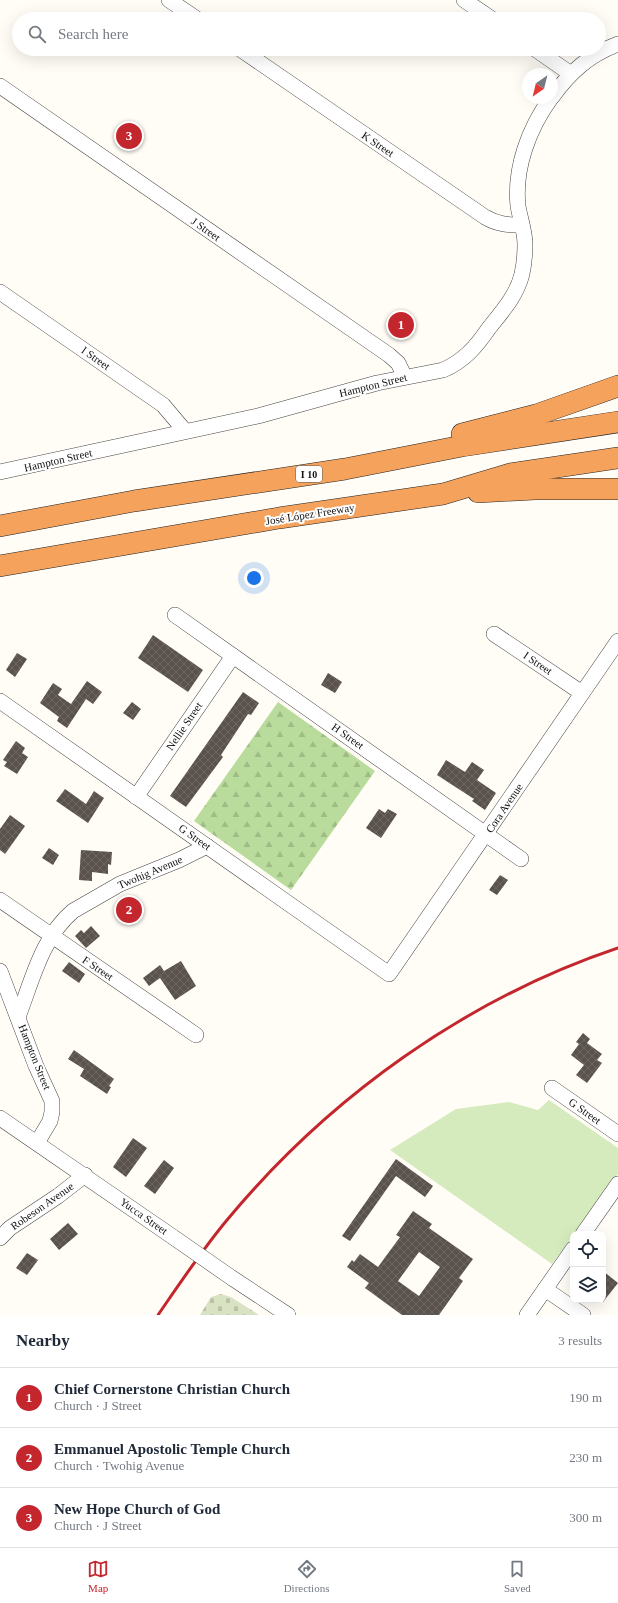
<!DOCTYPE html>
<meta charset="utf-8">
<style>
body{margin:0;font-family:Georgia,serif;background:#f6f6f7;color:#1f2937}
.controls{position:absolute;right:12px;bottom:12px;display:grid;overflow:hidden;border-radius:8px;box-shadow:0 4px 16px #0002}
.controls button{width:36px;height:36px;display:grid;place-items:center;padding:0;border:0;border-bottom:1px solid #e0e1e3;background:#fff;color:#1f2937;font:20px sans-serif}
.compass{position:absolute;left:522px;top:68px;width:36px;height:36px;border-radius:50%;background:#fff;box-shadow:0 4px 16px #0002;rotate:215deg}
.you{position:absolute;left:254px;top:578px;width:14px;height:14px;margin:-10px;border:3px solid #fff;border-radius:50%;background:#1a73e8;box-shadow:0 0 0 6px #1a73e833}
.badge{display:grid;place-items:center;width:26px;height:26px;border-radius:50%;background:#c4262e;color:#fff;font-size:13px;font-weight:700}
.pin{position:absolute;translate:-50% -50%;border:2px solid #fff;box-shadow:0 1px 4px #0006}
.list{margin:0;padding:0;list-style:none}
h2{display:flex;justify-content:space-between;align-items:center;height:52px;margin:0;padding:0 16px;font-size:17px}
h2 small{font-size:13px;font-weight:400;color:#747a83}
.list li{display:grid;grid-template-columns:26px 1fr auto;gap:12px;align-items:center;box-sizing:border-box;height:60px;padding:0 16px;border-top:1px solid #e0e1e3}
.list b{display:block;font-size:15px;white-space:nowrap}
.list p{margin:0;font-size:13px;white-space:nowrap;color:#747a83}
.list em{font-size:13px;font-style:normal;color:#747a83}
.icon{flex:none;width:22px;height:22px;fill:none;stroke:currentColor;stroke-width:2;stroke-linecap:round;stroke-linejoin:round}
.map{position:relative;flex:none;width:618px;height:1315px;overflow:hidden}
.search{position:absolute;background:#fff;box-shadow:0 4px 16px #0002;left:12px;right:12px;top:12px;height:44px;display:flex;align-items:center;gap:10px;box-sizing:border-box;padding:0 14px;border-radius:22px;color:#747a83;font-size:15px}
.sheet{height:232px;background:#fff}
nav{display:flex;justify-content:space-around;align-items:center;box-sizing:border-box;height:56px;border-top:1px solid #e0e1e3;background:#fff;font-size:11px;color:#747a83}
nav a{display:grid;justify-items:center;gap:2px}
nav .on{color:#c4262e}
.map>svg:first-child{display:block}
.grass{fill:#d5ebbd}
.forest{fill:url(#forest-firs)}
.cemetery{fill:url(#cemetery-stones)}
.building{fill:url(#building-cross-hatch);fill-rule:evenodd}
.lines{fill:none;stroke-linecap:round;stroke-linejoin:round}
.minor-casing{stroke:#444;stroke-width:16}
.highway-casing{stroke:#222;stroke-width:22}
.minor{stroke:#fff;stroke-width:15}
.highway{stroke:#f5a25d;stroke-width:21}
.rail{stroke:#c4262e;stroke-width:3}
.minor-bridge-casing{stroke:#444;stroke-width:16;stroke-linecap:butt}
.minor-bridge{stroke:#fff;stroke-width:15}
.labels{text-anchor:middle;dominant-baseline:central;stroke-width:4;stroke-linejoin:round;paint-order:stroke}
.shield{fill:#fff;stroke:#585858;stroke-width:1}
.shield-label{font-size:10px;font-weight:bold;fill:#111}
.street-label{font-size:11px;fill:#111;stroke:#fff}
</style>
<div class="map">
<svg width="618" height="1315" viewBox="0 0 618 1315">
<defs>
<pattern id="forest-firs" width="22" height="20" patternUnits="userSpaceOnUse"><rect width="22" height="20" fill="#b9dc9c"/><path d="M5 1l3.5 6h-7zM16 11l3.5 6h-7z" fill="#9ebc85"/></pattern>
<pattern id="cemetery-stones" width="16" height="16" patternUnits="userSpaceOnUse"><rect width="16" height="16" fill="#d9e3c4"/><path d="M2 7V4a2 2 0 0 1 4 0v3zM10 15v-3a2 2 0 0 1 4 0v3z" fill="#b9c2a7"/></pattern>
<pattern id="building-cross-hatch" width="8" height="8" patternUnits="userSpaceOnUse"><rect width="8" height="8" fill="#5a524d"/><path d="M0 0l8 8M0 8l8-8" fill="none" stroke="#6d6662"/></pattern>
</defs>
<rect width="100%" height="100%" fill="#fffdf5"/>
<polygon class="grass" points="549,1100 618,1148 618,1174 552,1264 390,1150 456,1109 509,1102 538,1110"/>
<polygon class="forest" points="278,702 375,771 291,890 194,821"/>
<polygon class="cemetery" points="221,1294 231,1297 259,1315 200,1315 211,1297"/>
<g class="building">
<polygon points="153,635 203,670 188,692 138,658"/>
<polygon points="17,653 27,659 15,677 6,670"/>
<polygon points="328,673 342,682 335,693 321,685"/>
<polygon points="87,681 102,692 93,704 86,699 67,728 57,721 59,717 40,703 53,683 62,689 58,695 71,704"/>
<polygon points="243,692 259,703 251,715 248,714 221,755 223,757 186,807 170,796"/>
<polygon points="132,702 141,709 133,720 123,713"/>
<polygon points="16,741 25,748 22,753 28,757 17,774 4,766 7,762 3,760"/>
<polygon points="446,760 465,772 472,762 484,770 477,780 496,793 485,810 472,801 474,799 437,775"/>
<polygon points="65,789 86,804 94,791 104,798 88,823 56,801"/>
<polygon points="379,809 385,813 388,809 397,814 381,838 366,828"/>
<polygon points="10,815 25,826 5,854 0,850 0,829"/>
<polygon points="49,848 59,855 53,865 42,858"/>
<polygon points="81,850 112,852 111,865 108,864 108,874 92,872 92,881 79,880"/>
<polygon points="500,875 508,880 497,895 489,890"/>
<polygon points="91,926 100,936 86,948 75,936 81,930 84,933"/>
<polygon points="181,961 196,986 175,1000 160,978 149,986 143,978 160,965 164,971"/>
<polygon points="69,962 85,974 79,983 62,971"/>
<polygon points="583,1033 590,1039 587,1043 602,1054 597,1060 602,1063 587,1083 576,1075 584,1065 571,1055 579,1044 576,1042"/>
<polygon points="74,1050 114,1079 109,1086 111,1087 107,1094 80,1076 84,1069 68,1059"/>
<polygon points="133,1138 147,1148 126,1177 113,1167"/>
<polygon points="396,1159 433,1186 425,1197 396,1176 350,1241 342,1236"/>
<polygon points="164,1160 174,1168 155,1194 144,1186"/>
<path d="M413,1211l19,13 -3,4 44,31 -14,19 4,3 -24,34h-37l-37,-27 4,-5 -22,-16 5,-7 2,2 6,-8 18,13 22,-30 -4,-2zM419,1252l21,15 -21,29 -21,-15z"/>
<polygon points="68,1223 78,1234 59,1250 50,1239"/>
<polygon points="27,1253 38,1260 27,1275 16,1268"/>
<polygon points="603,1271 618,1283 603,1302"/>
</g>
<g class="lines">
<defs>
<g id="minor">
<polyline points="169,0 197,19"/>
<polyline points="464,0 492,19"/>
<path d="M240,49l245,168c12,7 22,8 36,8"/>
<polyline points="535,49 571,74"/>
<polyline points="0,86 389,355 398,363 405,377"/>
<path d="M552,97c18,-25 37,-42 66,-53"/>
<polyline points="0,292 163,405 185,431"/>
<path d="M0,472l258,-56 119,-33 66,-13c21,-9 33,-23 46,-42 13,-16 28,-33 33,-54 2,-9 3,-20 3,-30 0,-12 -5,-26 -7,-38 -4,-38 11,-78 33,-108"/>
<polyline points="175,615 521,859"/>
<polyline points="494,634 582,693"/>
<polyline points="0,701 389,974 618,641"/>
<polyline points="136,797 233,656"/>
<polyline points="0,900 196,1035"/>
<polyline points="0,971 36,1066 52,1101 52,1112 50,1121 37,1143"/>
<path d="M18,1017c14,-36 24,-80 55,-106l47,-27 59,-24 28,-14"/>
<polyline points="552,1088 618,1134"/>
<polyline points="0,1118 173,1237"/>
<polyline points="583,1234 618,1184"/>
<polyline points="0,1238 10,1228 58,1196 85,1175"/>
<polyline points="232,1278 288,1315"/>
<polyline points="545,1289 583,1315"/>
<polyline points="527,1315 573,1249"/>
</g>
<g id="highway">
<polyline points="462,434 536,415 618,386"/>
<polyline points="478,492 535,489 618,489"/>
<polyline points="0,526 134,501 345,469 462,446 618,422"/>
<polyline points="0,566 279,518 443,494 510,474 618,458"/>
</g>
</defs>
<use href="#minor" class="minor-casing"/>
<use href="#highway" class="highway-casing"/>
<use href="#minor" class="minor"/>
<use href="#highway" class="highway"/>
<path class="rail" d="M158,1315c22,-32 44,-65 69,-95 102,-123 239,-221 391,-272"/>
<defs>
<polyline id="minor-bridge" points="173,1237 232,1278"/>
</defs>
<use href="#minor-bridge" class="minor-bridge-casing"/>
<use href="#minor-bridge" class="minor-bridge"/>
</g>
<g class="labels">
<rect class="shield" x="296" y="466" width="26" height="16" rx="3"/>
<g class="shield-label">
<text x="309" y="474">I 10</text>
</g>
<g class="street-label">
<text transform="translate(378 144) rotate(34)">K Street</text>
<text transform="translate(206 229) rotate(35)">J Street</text>
<text transform="translate(96 358) rotate(35)">I Street</text>
<text transform="translate(373 385) rotate(-14)">Hampton Street</text>
<text transform="translate(58 460) rotate(-13)">Hampton Street</text>
<text transform="translate(310 514) rotate(-9)">José López Freeway</text>
<text transform="translate(538 663) rotate(34)">I Street</text>
<text transform="translate(184 726) rotate(-56)">Nellie Street</text>
<text transform="translate(348 736) rotate(35)">H Street</text>
<text transform="translate(504 808) rotate(-56)">Cora Avenue</text>
<text transform="translate(195 837) rotate(35)">G Street</text>
<text transform="translate(150 872) rotate(-23)">Twohig Avenue</text>
<text transform="translate(98 968) rotate(34)">F Street</text>
<text transform="translate(35 1057) rotate(68)">Hampton Street</text>
<text transform="translate(585 1111) rotate(35)">G Street</text>
<text transform="translate(42 1206) rotate(-35)">Robeson Avenue</text>
<text transform="translate(144 1216) rotate(35)">Yucca Street</text>
</g>
</g>
</svg>
<div class="controls">
<button><svg class="icon" aria-label="locate" viewBox="0 0 24 24"><circle cx="12" cy="12" r="6"/><path d="M12 2v4M12 18v4M2 12h4M18 12h4"/></svg></button>
<button><svg class="icon" aria-label="layers" viewBox="0 0 24 24"><path d="M12 4l9 5-9 5-9-5zM3 14l9 5 9-5"/></svg></button>
</div>
<svg class="compass" viewBox="-18 -18 36 36"><path d="M0-13l5 13h-10z" fill="#e53935"/><path d="M0 13l5-13h-10z" fill="#747a83"/></svg>
<div class="you"></div>
<div class="pin badge" style="left:401px;top:325px">1</div>
<div class="pin badge" style="left:129px;top:910px">2</div>
<div class="pin badge" style="left:129px;top:136px">3</div>
<div class="search"><svg class="icon" aria-label="search" viewBox="0 0 24 24"><circle cx="10" cy="10" r="6"/><path d="M15 15l6 6"/></svg>Search here</div>
</div>
<section class="sheet">
<h2>Nearby<small>3 results</small></h2>
<ul class="list">
<li><span class="badge">1</span><div><b>Chief Cornerstone Christian Church</b><p>Church · J Street</p></div><em>190 m</em></li>
<li><span class="badge">2</span><div><b>Emmanuel Apostolic Temple Church</b><p>Church · Twohig Avenue</p></div><em>230 m</em></li>
<li><span class="badge">3</span><div><b>New Hope Church of God</b><p>Church · J Street</p></div><em>300 m</em></li>
</ul>
</section>
<nav>
<a class="on"><svg class="icon" aria-label="map" viewBox="0 0 24 24"><path d="M3 6l6-2 6 2 6-2v14l-6 2-6-2-6 2zM9 4v14M15 6v14"/></svg>Map</a>
<a><svg class="icon" aria-label="directions" viewBox="0 0 24 24"><path d="M12 3l9 9-9 9-9-9zM9 14v-3h6M13 9l2 2-2 2"/></svg>Directions</a>
<a><svg class="icon" aria-label="saved" viewBox="0 0 24 24"><path d="M7 4h10v16l-5-4-5 4z"/></svg>Saved</a>
</nav>
